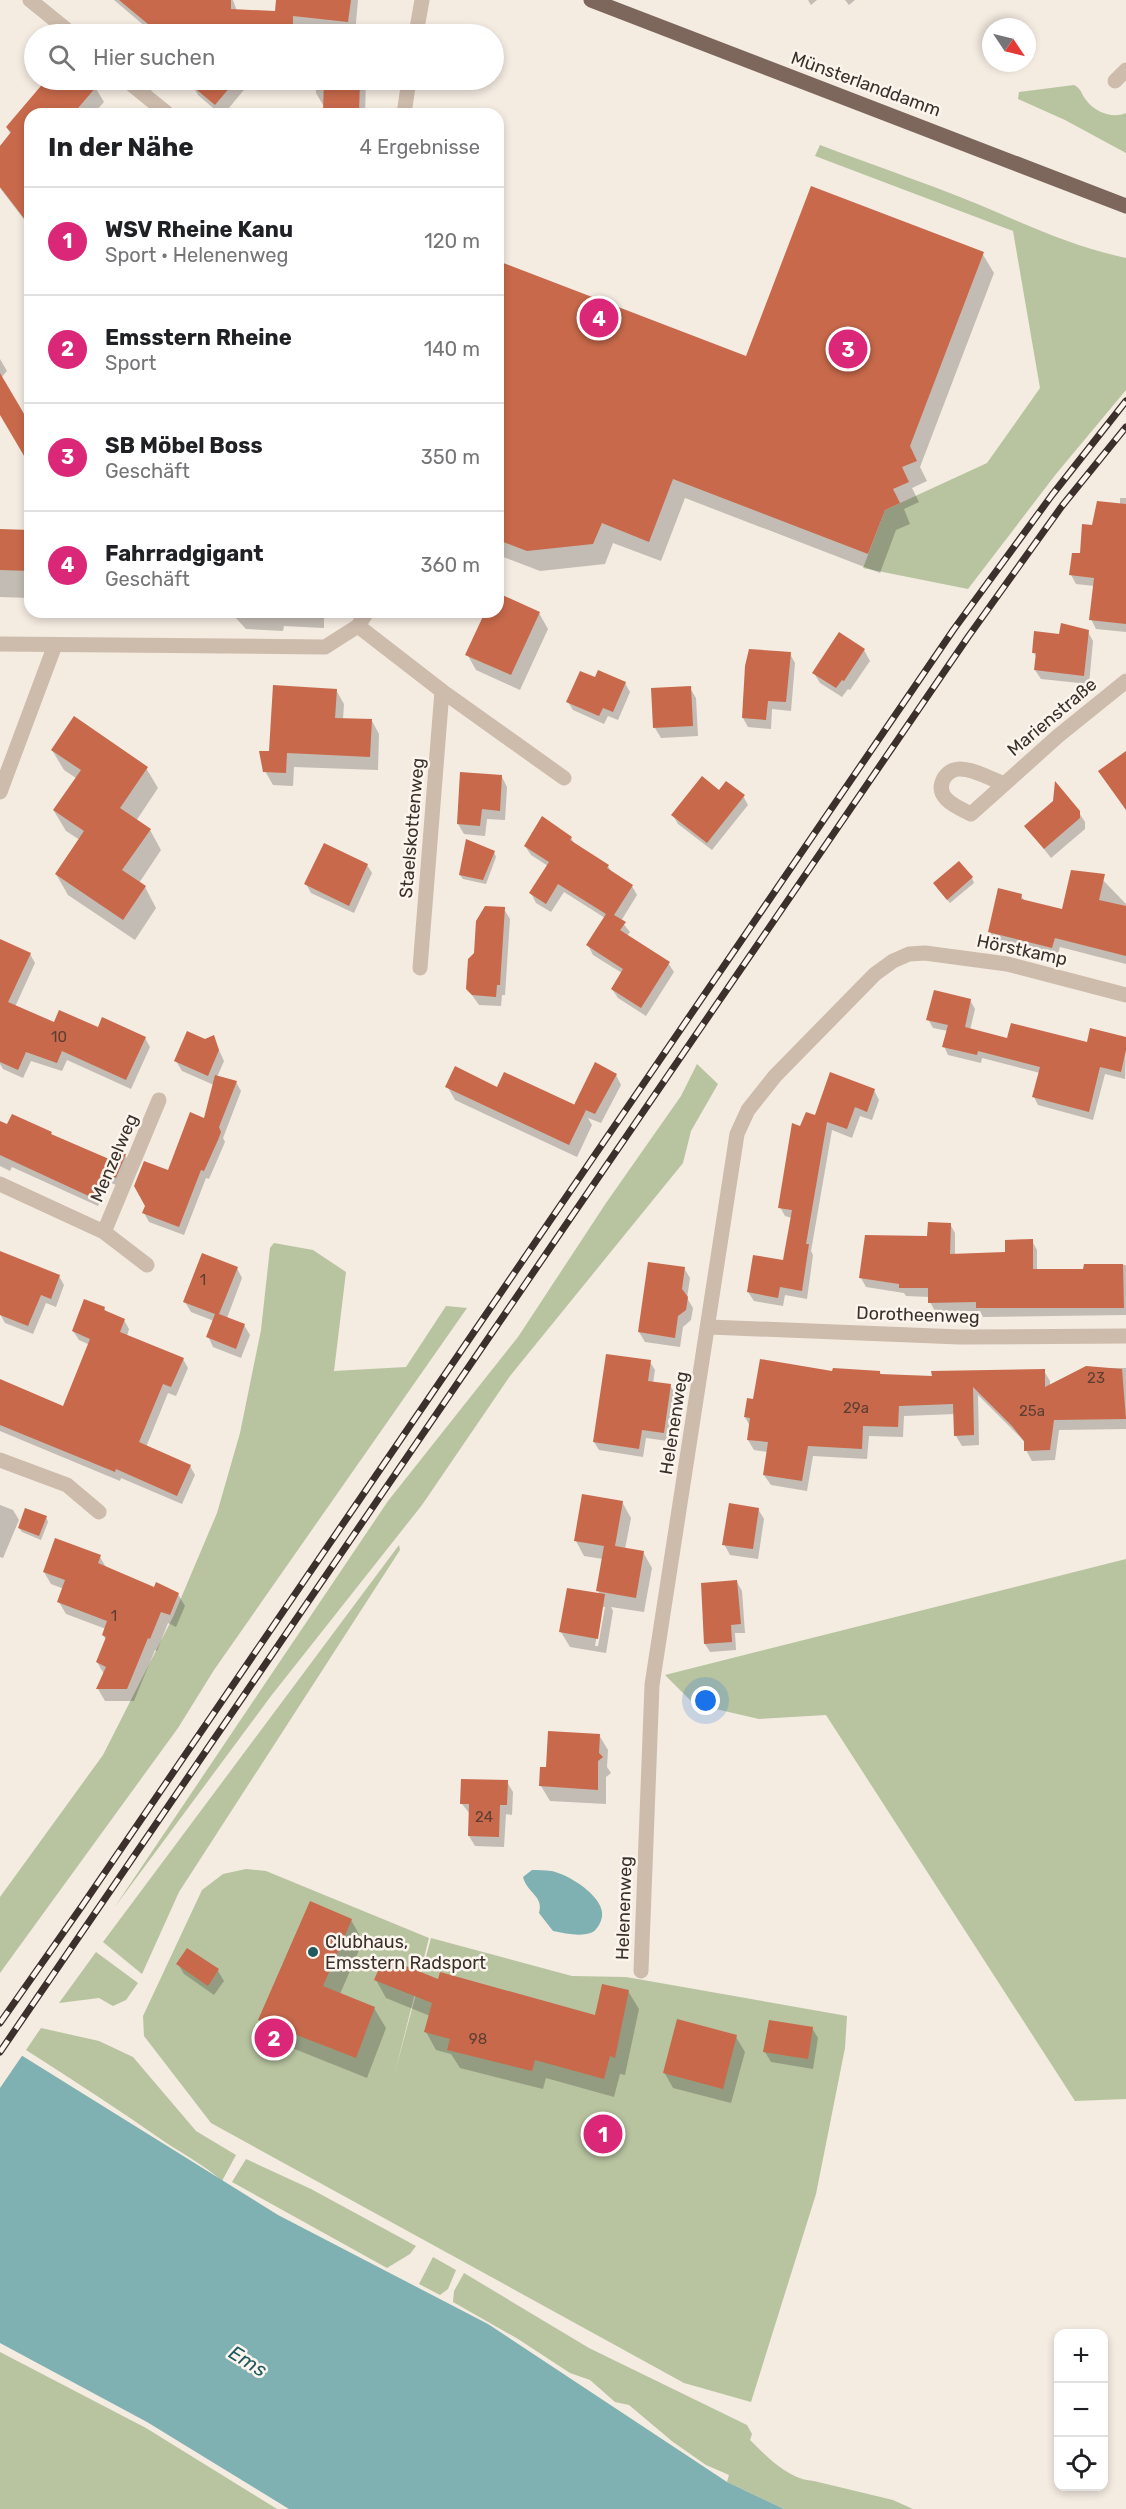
<!DOCTYPE html>
<html lang="de">
<meta charset="utf-8">
<style>
body{margin:0;font-family:Rubik,sans-serif;background:#f2f2f2;color:#202124}
.controls{position:absolute;right:18px;bottom:18px;display:grid;overflow:hidden;border-radius:12px;box-shadow:0 3px 9px #0003}
.controls button{width:54px;height:54px;display:grid;place-items:center;padding:0;border:0;border-bottom:2px solid #e0e0e0;background:#fff;color:#202124;font:30px sans-serif}
.compass{position:absolute;left:982px;top:18px;width:54px;height:54px;border-radius:50%;background:#fff;box-shadow:0 3px 9px #0003;rotate:125deg}
.you{position:absolute;left:706px;top:1701px;width:21px;height:21px;margin:-15px;border:4px solid #fff;border-radius:50%;background:#1a73e8;box-shadow:0 0 0 9px #1a73e833}
.badge{display:grid;place-items:center;width:39px;height:39px;border-radius:50%;background:#db2777;color:#fff;font-size:20px;font-weight:700}
.pin{position:absolute;translate:-50% -50%;border:3px solid #fff;box-shadow:0 2px 6px #0006}
.list{margin:0;padding:0;list-style:none}
h2{display:flex;justify-content:space-between;align-items:center;height:78px;margin:0;padding:0 24px;font-size:26px}
h2 small{font-size:20px;font-weight:400;color:#757577}
.list li{display:grid;grid-template-columns:39px 1fr auto;gap:18px;align-items:center;box-sizing:border-box;height:108px;padding:0 24px;border-top:2px solid #e0e0e0}
.list b{display:block;font-size:22px;white-space:nowrap}
.list p{margin:0;font-size:20px;white-space:nowrap;color:#757577}
.list em{font-size:20px;font-style:normal;color:#757577}
.icon{flex:none;width:33px;height:33px;fill:none;stroke:currentColor;stroke-width:2;stroke-linecap:round;stroke-linejoin:round}
.map{position:relative;flex:none;width:1126px;height:2509px;overflow:hidden}
.search{position:absolute;background:#fff;box-shadow:0 3px 9px #0003;left:24px;top:24px;width:480px;height:66px;display:flex;align-items:center;gap:15px;box-sizing:border-box;padding:0 21px;border-radius:33px;color:#757577;font-size:22px}
.panel{position:absolute;background:#fff;box-shadow:0 3px 9px #0003;left:24px;top:108px;width:480px;height:510px;border-radius:18px}
.map>svg:first-child{display:block}
.green{fill:#b8c4a0}
.water{fill:#7fb0b2}
.pier{fill:#f4ebe1}
.shadow{fill:#0003;fill-rule:evenodd}
.building{fill:#c8694b}
.lines{fill:none;stroke-linecap:round;stroke-linejoin:round}
.minor{stroke:#cdbbac;stroke-width:15}
.major{stroke:#7d675c;stroke-width:15}
.rail-casing{stroke:#3b302b;stroke-width:7}
.rail{stroke:#fbf5ee;stroke-width:4.5;stroke-dasharray:14;stroke-linecap:butt}
.poi-dot{fill:#1f5a5e;stroke:#fbf5ee;stroke-width:2}
.labels{text-anchor:middle;dominant-baseline:central;stroke-width:5;stroke-linejoin:round;paint-order:stroke}
.number-label{font-size:15px;fill:#5e3e33}
.street-label{font-size:18px;fill:#3b302b;stroke:#fbf5ee}
.poi-label{font-size:18px;fill:#3b302b;stroke:#fbf5ee;text-anchor:start}
.water-label{font-size:20px;font-style:italic;fill:#1f5a5e;stroke:#fbf5ee}
</style>
<div class="map">
<svg width="1126" height="2509" viewBox="0 0 1126 2509">
<rect width="100%" height="100%" fill="#f4ebe1"/>
<g class="green">
<path d="M1074,85c8,4 7,9 12,15 9,12 26,19 40,13v40l-61,-33 -47,-21 1,-7z"/>
<path d="M820,145c60,23 122,43 181,69 42,18 79,34 125,44v132l-70,84 -88,115 -105,-21 22,-58 102,-47 53,-75 -27,-157 -198,-75z"/>
<polygon points="697,1064 718,1084 691,1131 683,1163 510,1376 422,1505 271,1696 114,1908 388,1501 518,1337 606,1203 681,1096"/>
<polygon points="274,1243 313,1250 346,1272 334,1371 406,1367 446,1306 467,1308 214,1670 178,1728 0,1973 0,1897 103,1755 173,1617 217,1513 240,1433 261,1330 270,1248"/>
<polygon points="399,1545 400,1550 179,1892 142,1974 103,1942"/>
<polygon points="1126,1559 1126,2099 1075,2101 826,1715 759,1719 694,1704 665,1675"/>
<polygon points="246,1869 266,1871 429,1938 395,2072 431,1938 572,1976 626,1977 847,2016 845,2048 816,2194 751,2402 684,2383 211,2123 144,2036 143,2016 202,1890 223,1874"/>
<polygon points="96,1952 138,1983 126,2000 113,2006 99,1998 59,2003"/>
<path d="M41,2028l58,13 34,16 63,74 40,24 -14,26c-19,-17 -36,-25 -57,-39 -46,-32 -92,-62 -139,-92z"/>
<polygon points="246,2159 311,2189 416,2246 410,2254 387,2268 232,2182"/>
<polygon points="433,2257 456,2270 448,2289 440,2295 419,2284"/>
<path d="M464,2273l125,75 158,77 5,9 -2,6c17,17 39,40 64,41l79,19 20,9h-129l-57,-27 2,-7 -23,-10 -33,-23 -44,-37 -14,-3 -25,-22 -20,-7 -52,-34 -65,-37 1,-11z"/>
<polygon points="0,2352 146,2428 277,2509 0,2509"/>
</g>
<g class="water">
<path d="M532,1870c6,0 13,0 19,1 18,3 62,30 49,52 -3,6 -6,10 -14,11 -10,2 -22,-1 -33,-3l-14,-18c5,-17 -12,-20 -16,-36z"/>
<polygon points="0,2042 278,2215 488,2324 727,2482 784,2509 289,2509 147,2422 0,2343"/>
</g>
<polygon class="pier" points="0,2039 24,2053 0,2088"/>
<g class="shadow">
<polygon points="114,0 233,0 237,11 296,13 297,0 358,0 355,34 154,34"/>
<polygon points="808,0 817,0 811,5"/>
<polygon points="845,0 855,0 849,5"/>
<polygon points="48,80 86,80 95,87 104,102 93,114 30,114 29,226 0,188 0,148 11,135 7,128"/>
<polygon points="195,80 252,80 224,114 220,114 198,95 191,83"/>
<polygon points="316,80 366,80 365,114 327,114 325,105 323,105 316,93"/>
<polygon points="982,253 994,273 920,467 927,481 912,488 919,502 904,509 910,524 896,530 880,573 685,498 661,561 613,543 605,564 540,571 498,555 498,263 747,358"/>
<polygon points="0,359 7,371 0,379"/>
<polygon points="1120,498 1126,498 1126,632 1096,629 1091,619 1094,586 1076,584 1071,575 1093,526 1120,505"/>
<polygon points="0,530 30,534 30,598 0,597"/>
<polygon points="498,595 539,613 548,629 520,690 476,670 467,654 486,612 498,612"/>
<polygon points="225,612 324,612 324,628 284,626 283,631 246,629 234,616 227,615"/>
<polygon points="1088,632 1093,641 1089,684 1041,679 1035,670 1037,658 1033,652 1061,636"/>
<polygon points="864,650 870,661 850,690 848,689 842,697 820,683 814,673"/>
<polygon points="790,654 795,663 791,711 772,709 771,729 748,727 743,718"/>
<polygon points="596,679 625,683 630,692 618,720 608,716 604,724 573,710 568,702"/>
<polygon points="690,688 696,698 698,736 661,738 655,728"/>
<polygon points="336,690 344,704 343,719 372,721 379,734 378,770 294,767 293,786 273,785 265,771 271,753"/>
<polygon points="52,750 146,768 158,788 136,821 150,830 161,850 139,883 145,887 156,908 135,940 68,895 56,874 80,840 66,831 54,811 76,778 64,770"/>
<polygon points="502,777 507,787 505,820 487,819 485,836 464,834 458,824"/>
<polygon points="719,792 743,796 748,805 712,850 678,824 673,815"/>
<polygon points="1078,811 1085,822 1085,829 1051,858 1026,826"/>
<polygon points="571,838 576,846 608,866 612,873 632,886 637,895 621,921 630,932 627,936 668,963 674,972 646,1016 618,998 612,989 622,973 593,955 588,945 605,918 564,892 551,912 536,903 531,893 548,866 531,855 525,846"/>
<polygon points="494,852 496,857 486,884 463,879 460,875"/>
<polygon points="367,865 372,873 354,913 311,893 306,884"/>
<polygon points="1098,875 1126,904 1126,964 1060,947 1057,957 995,941 990,932 1021,895 1025,902 1063,911"/>
<polygon points="972,878 974,883 950,903 937,888"/>
<polygon points="504,909 510,919 505,995 502,995 501,1006 479,1005 467,988"/>
<polygon points="0,942 30,954 35,963 15,1007 55,1024 145,1038 150,1047 131,1089 67,1060 62,1071 31,1061 23,1078 3,1069 0,1064"/>
<polygon points="970,1000 975,1009 970,1030 1008,1040 1088,1044 1126,1039 1125,1079 1105,1074 1093,1120 1038,1105 1034,1097 1040,1073 982,1058 981,1063 948,1055 944,1046 948,1031 933,1028 928,1019"/>
<polygon points="213,1037 224,1061 217,1077 236,1082 241,1091 223,1138 225,1142 222,1149 209,1179 206,1178 184,1235 149,1222 144,1213 168,1172 206,1120 214,1085 182,1071 176,1061"/>
<polygon points="616,1075 621,1085 601,1123 588,1118 592,1125 577,1157 455,1100 447,1086 578,1108"/>
<polygon points="874,1090 879,1100 872,1120 860,1116 852,1138 832,1130 811,1251 813,1255 807,1299 785,1295 783,1306 754,1301 748,1292 784,1262 792,1218 785,1216 780,1207 801,1128 816,1117"/>
<polygon points="0,1122 8,1125 51,1133 53,1137 110,1161 125,1155 130,1164 121,1187 109,1182 98,1206 12,1167 10,1171 0,1166"/>
<polygon points="950,1224 955,1233 955,1255 1007,1254 1032,1241 1037,1250 1037,1270 1084,1271 1085,1265 1126,1265 1126,1315 983,1317 980,1311 935,1311 930,1302 930,1297 906,1296 904,1293 866,1287 861,1278"/>
<polygon points="0,1252 59,1276 64,1285 56,1307 46,1303 33,1334 5,1323 0,1314"/>
<polygon points="237,1268 242,1278 227,1318 244,1325 250,1335 241,1358 213,1347 208,1336 214,1321 191,1312 185,1302"/>
<polygon points="684,1268 690,1278 687,1298 693,1308 691,1320 683,1327 680,1347 645,1342 639,1332"/>
<polygon points="104,1308 107,1313 124,1320 129,1329 127,1336 183,1359 188,1368 176,1396 168,1393 146,1447 190,1466 195,1475 182,1504 121,1478 120,1481 0,1431 0,1381 63,1408 90,1345 79,1340 73,1331"/>
<polygon points="650,1362 655,1370 653,1383 670,1385 675,1394 668,1441 646,1438 643,1457 599,1450 594,1442"/>
<polygon points="1087,1368 1126,1368 1126,1429 1059,1430 1055,1460 1032,1461 1026,1450 1026,1444 1020,1437 978,1395 979,1445 962,1446 956,1436 955,1414 904,1416 903,1437 869,1436 867,1459 813,1456 807,1491 771,1485 764,1475 768,1452 754,1450 748,1440 750,1426 745,1417 755,1401 834,1373 880,1372 881,1375 933,1378 1044,1371 1050,1381 1050,1386"/>
<path d="M622,1502l9,16 -6,31 18,3 9,16 -8,44 -33,-5 2,4 -7,42 -36,-6 -9,-15 39,-37 -2,-5 5,-31 -19,-3 -8,-15zM602,1607h3l-7,39h-3z"/>
<polygon points="0,1505 13,1510 19,1520 3,1558 0,1557"/>
<polygon points="758,1509 764,1519 758,1559 730,1555 724,1544"/>
<polygon points="46,1517 48,1522 41,1540 22,1532 19,1528"/>
<polygon points="100,1557 107,1569 155,1589 178,1594 185,1606 176,1627 168,1623 157,1651 155,1650 134,1701 105,1701 98,1689 104,1674 97,1662 106,1640 103,1635 106,1629 66,1614 59,1602 64,1589 51,1584 44,1572"/>
<polygon points="737,1582 742,1591 745,1633 735,1633 736,1650 710,1652 705,1644"/>
<polygon points="599,1735 608,1750 607,1767 611,1773 606,1777 606,1804 550,1801 541,1786 548,1769"/>
<polygon points="507,1782 513,1792 512,1815 506,1814 504,1847 475,1846 469,1836 470,1814 462,1804"/>
<polygon points="351,1920 363,1941 340,1994 374,2008 386,2028 367,2078 272,2040 260,2020"/>
<polygon points="178,1964 218,1971 224,1981 214,1995 184,1974"/>
<polygon points="376,1980 439,1981 596,2016 628,1991 639,2009 625,2075 620,2074 614,2097 546,2078 543,2089 460,2068 451,2054 436,2050 426,2032 430,2016 386,1998"/>
<polygon points="812,2028 818,2038 813,2069 771,2062 765,2052"/>
<polygon points="736,2037 745,2052 731,2103 673,2088 664,2072"/>
</g>
<g class="building">
<polygon points="119,0 231,0 231,9 275,11 276,0 351,0 348,22 293,16 293,34 160,34"/>
<polygon points="46,80 102,80 73,114 30,114 30,226 0,187 0,146 11,132 6,127"/>
<polygon points="185,80 236,80 215,105"/>
<polygon points="324,80 360,80 359,112 323,111"/>
<polygon points="811,186 984,252 910,446 917,461 902,467 909,482 893,489 900,503 885,510 868,554 673,479 649,542 602,523 593,544 527,551 498,540 498,261 746,356"/>
<polygon points="0,373 30,424 30,466 0,415"/>
<polygon points="1097,501 1126,504 1126,624 1089,620 1094,578 1069,575 1072,553 1080,553 1082,524 1092,525"/>
<polygon points="0,529 30,530 30,571 0,570"/>
<polygon points="498,593 540,612 511,675 465,655 485,612 498,612"/>
<polygon points="1061,623 1089,630 1084,676 1034,670 1036,653 1032,653 1034,631 1059,634"/>
<polygon points="839,632 865,649 844,681 842,680 836,688 812,673"/>
<polygon points="749,649 791,652 786,702 768,701 766,720 742,718 745,666"/>
<polygon points="598,670 626,682 613,712 603,708 599,716 566,702 580,671 595,677"/>
<polygon points="273,685 337,689 335,718 372,719 370,757 287,753 286,773 263,772 259,751 269,751"/>
<polygon points="691,686 693,726 653,728 651,688"/>
<polygon points="74,716 148,767 120,808 151,829 122,870 146,886 123,920 55,874 84,831 53,810 81,770 51,750"/>
<polygon points="1126,751 1126,810 1098,771"/>
<polygon points="460,772 502,775 500,811 482,809 480,826 457,824"/>
<polygon points="702,776 719,790 726,781 745,795 707,843 671,815"/>
<polygon points="1055,781 1080,811 1080,818 1044,849 1024,826 1053,801"/>
<polygon points="542,816 572,837 570,840 609,865 607,868 633,885 614,915 626,922 620,930 670,962 641,1008 611,989 623,969 586,945 606,914 558,884 546,904 529,893 549,862 524,846"/>
<polygon points="466,839 495,851 483,880 459,875"/>
<polygon points="324,843 368,864 349,906 304,884"/>
<polygon points="959,861 973,877 947,900 933,883"/>
<polygon points="1071,870 1105,874 1099,900 1126,906 1126,956 1055,938 1052,948 988,932 998,888 1022,894 1021,899 1062,909"/>
<polygon points="485,906 505,907 500,985 497,985 496,997 472,995 466,989 468,959 474,953 476,921"/>
<polygon points="0,939 31,953 8,1002 54,1022 59,1010 98,1027 102,1017 146,1037 126,1080 62,1051 57,1063 26,1052 18,1070 0,1062"/>
<polygon points="934,990 971,999 965,1027 1007,1038 1011,1023 1087,1042 1090,1028 1126,1037 1126,1050 1121,1072 1100,1067 1089,1112 1032,1097 1040,1067 978,1051 977,1055 942,1047 948,1025 926,1020"/>
<polygon points="187,1031 205,1039 214,1035 219,1050 208,1076 174,1061"/>
<polygon points="595,1062 617,1074 595,1114 574,1105"/>
<polygon points="455,1066 497,1087 504,1072 586,1110 569,1145 445,1087"/>
<polygon points="830,1072 875,1089 867,1112 855,1107 847,1129 827,1122 806,1244 809,1244 802,1291 780,1287 778,1298 747,1292 753,1255 783,1260 792,1210 778,1208 792,1123 800,1126 806,1112 815,1115"/>
<polygon points="215,1075 237,1081 219,1127 221,1132 218,1140 204,1171 201,1170 179,1227 142,1213 145,1206 134,1186 144,1161 168,1170 190,1112 204,1118"/>
<polygon points="12,1114 52,1132 51,1134 109,1159 114,1149 126,1154 116,1178 104,1173 93,1198 0,1155 0,1121 7,1124"/>
<polygon points="928,1222 951,1223 950,1254 1005,1252 1005,1240 1033,1239 1033,1269 1083,1269 1084,1264 1123,1264 1124,1308 976,1308 976,1302 928,1303 928,1288 899,1288 899,1284 859,1278 865,1235 927,1236"/>
<polygon points="0,1251 60,1275 51,1299 41,1295 28,1326 0,1315"/>
<polygon points="202,1253 238,1267 219,1314 245,1324 236,1349 206,1337 215,1314 183,1302"/>
<polygon points="648,1262 685,1267 682,1289 688,1297 686,1310 678,1316 675,1338 638,1332"/>
<polygon points="84,1299 105,1307 104,1310 125,1319 120,1332 184,1358 171,1387 163,1384 139,1442 191,1465 177,1496 116,1469 115,1472 0,1425 0,1379 63,1406 90,1339 72,1331"/>
<polygon points="606,1354 651,1360 648,1381 671,1384 664,1433 642,1430 639,1449 593,1442"/>
<polygon points="760,1359 832,1371 833,1368 880,1371 880,1374 932,1376 931,1371 1045,1369 1045,1387 1086,1366 1122,1369 1126,1419 1054,1420 1050,1450 1024,1451 1024,1441 1012,1426 973,1387 974,1435 954,1436 953,1404 899,1406 898,1427 863,1426 862,1449 808,1446 802,1481 763,1475 768,1442 747,1440 750,1418 744,1417 747,1398 753,1399"/>
<polygon points="582,1494 623,1501 615,1546 644,1551 636,1598 596,1591 604,1546 574,1541"/>
<polygon points="729,1503 759,1508 753,1549 722,1545"/>
<polygon points="25,1508 47,1516 39,1536 18,1528"/>
<polygon points="55,1538 101,1555 98,1563 154,1587 156,1582 179,1593 170,1615 161,1612 150,1639 148,1638 127,1689 96,1689 106,1667 96,1662 106,1637 102,1635 107,1621 57,1602 65,1580 43,1572"/>
<polygon points="737,1580 741,1624 731,1625 732,1642 704,1644 701,1583"/>
<polygon points="567,1588 605,1594 598,1639 559,1632"/>
<polygon points="548,1731 600,1734 599,1753 603,1757 598,1761 598,1790 539,1786 540,1767 546,1767"/>
<polygon points="461,1779 508,1780 507,1805 500,1805 499,1837 468,1836 469,1804 460,1804"/>
<polygon points="310,1901 352,1919 323,1986 375,2007 356,2058 258,2020"/>
<polygon points="187,1948 219,1969 208,1986 176,1964"/>
<polygon points="384,1957 438,1979 440,1972 595,2015 602,1984 629,1990 615,2058 610,2056 604,2079 535,2060 532,2071 447,2050 450,2039 424,2032 432,2003 374,1980"/>
<polygon points="677,2019 737,2035 723,2089 663,2073"/>
<polygon points="769,2020 813,2027 808,2059 763,2052"/>
</g>
<g class="lines">
<g class="minor">
<polyline points="30,0 72,34"/>
<polyline points="416,34 422,0"/>
<polyline points="126,80 168,114"/>
<polyline points="1115,81 1126,70"/>
<polyline points="404,114 409,80"/>
<polyline points="358,626 442,691 564,778"/>
<polyline points="0,644 325,647 358,626 367,612"/>
<path d="M1004,784c-13,-5 -30,-15 -44,-15 -7,0 -12,3 -16,9 -11,20 13,29 27,36l87,-78 68,-55"/>
<polyline points="0,792 55,645"/>
<polyline points="420,968 442,691"/>
<polyline points="0,1184 104,1232 147,1265"/>
<polyline points="104,1232 159,1100"/>
<polyline points="709,1327 960,1337 1126,1336"/>
<polyline points="0,1460 67,1485 99,1512"/>
<polyline points="641,1971 652,1685 737,1134 748,1110 775,1076 875,974 893,961 909,954 925,953 1007,964 1126,995"/>
</g>
<polyline class="major" points="591,0 1126,206"/>
<defs>
<g id="rail">
<polyline points="0,2023 82,1906 954,629 1052,495 1126,401"/>
<polyline points="0,2052 968,637 1062,506 1126,427"/>
</g>
</defs>
<use href="#rail" class="rail-casing"/>
<use href="#rail" class="rail"/>
</g>
<circle class="poi-dot" cx="313" cy="1952" r="6"/>
<g class="labels">
<g class="number-label">
<text x="59" y="1037">10</text>
<text x="203" y="1280">1</text>
<text x="1096" y="1378">23</text>
<text x="856" y="1408">29a</text>
<text x="1032" y="1411">25a</text>
<text x="114" y="1616">1</text>
<text x="484" y="1817">24</text>
<text x="478" y="2039">98</text>
</g>
<g class="street-label">
<text transform="translate(866 84) rotate(20)">Münsterlanddamm</text>
<text transform="translate(1052 717) rotate(-40)">Marienstraße</text>
<text transform="translate(412 828) rotate(-85)">Staelskottenweg</text>
<text transform="translate(1022 950) rotate(12)">Hörstkamp</text>
<text transform="translate(114 1158) rotate(-67)">Menzelweg</text>
<text transform="translate(918 1315) rotate(2)">Dorotheenweg</text>
<text transform="translate(674 1423) rotate(-81)">Helenenweg</text>
<text transform="translate(624 1908) rotate(-88)">Helenenweg</text>
</g>
<g class="poi-label">
<text x="325" y="1942">Clubhaus,<tspan x="325" dy="21">Emsstern Radsport</tspan></text>
</g>
<g class="water-label">
<text transform="translate(248 2361) rotate(32)">Ems</text>
</g>
</g>
</svg>
<div class="controls">
<button>+</button>
<button>−</button>
<button><svg class="icon" aria-label="locate" viewBox="0 0 24 24"><circle cx="12" cy="12" r="6"/><path d="M12 2v4M12 18v4M2 12h4M18 12h4"/></svg></button>
</div>
<svg class="compass" viewBox="-18 -18 36 36"><path d="M0-13l5 13h-10z" fill="#e53935"/><path d="M0 13l5-13h-10z" fill="#757577"/></svg>
<div class="you"></div>
<div class="pin badge" style="left:603px;top:2134px">1</div>
<div class="pin badge" style="left:274px;top:2038px">2</div>
<div class="pin badge" style="left:848px;top:349px">3</div>
<div class="pin badge" style="left:599px;top:318px">4</div>
<div class="search"><svg class="icon" aria-label="search" viewBox="0 0 24 24"><circle cx="10" cy="10" r="6"/><path d="M15 15l6 6"/></svg>Hier suchen</div>
<section class="panel">
<h2>In der Nähe<small>4 Ergebnisse</small></h2>
<ul class="list">
<li><span class="badge">1</span><div><b>WSV Rheine Kanu</b><p>Sport · Helenenweg</p></div><em>120 m</em></li>
<li><span class="badge">2</span><div><b>Emsstern Rheine</b><p>Sport</p></div><em>140 m</em></li>
<li><span class="badge">3</span><div><b>SB Möbel Boss</b><p>Geschäft</p></div><em>350 m</em></li>
<li><span class="badge">4</span><div><b>Fahrradgigant</b><p>Geschäft</p></div><em>360 m</em></li>
</ul>
</section>
</div>
